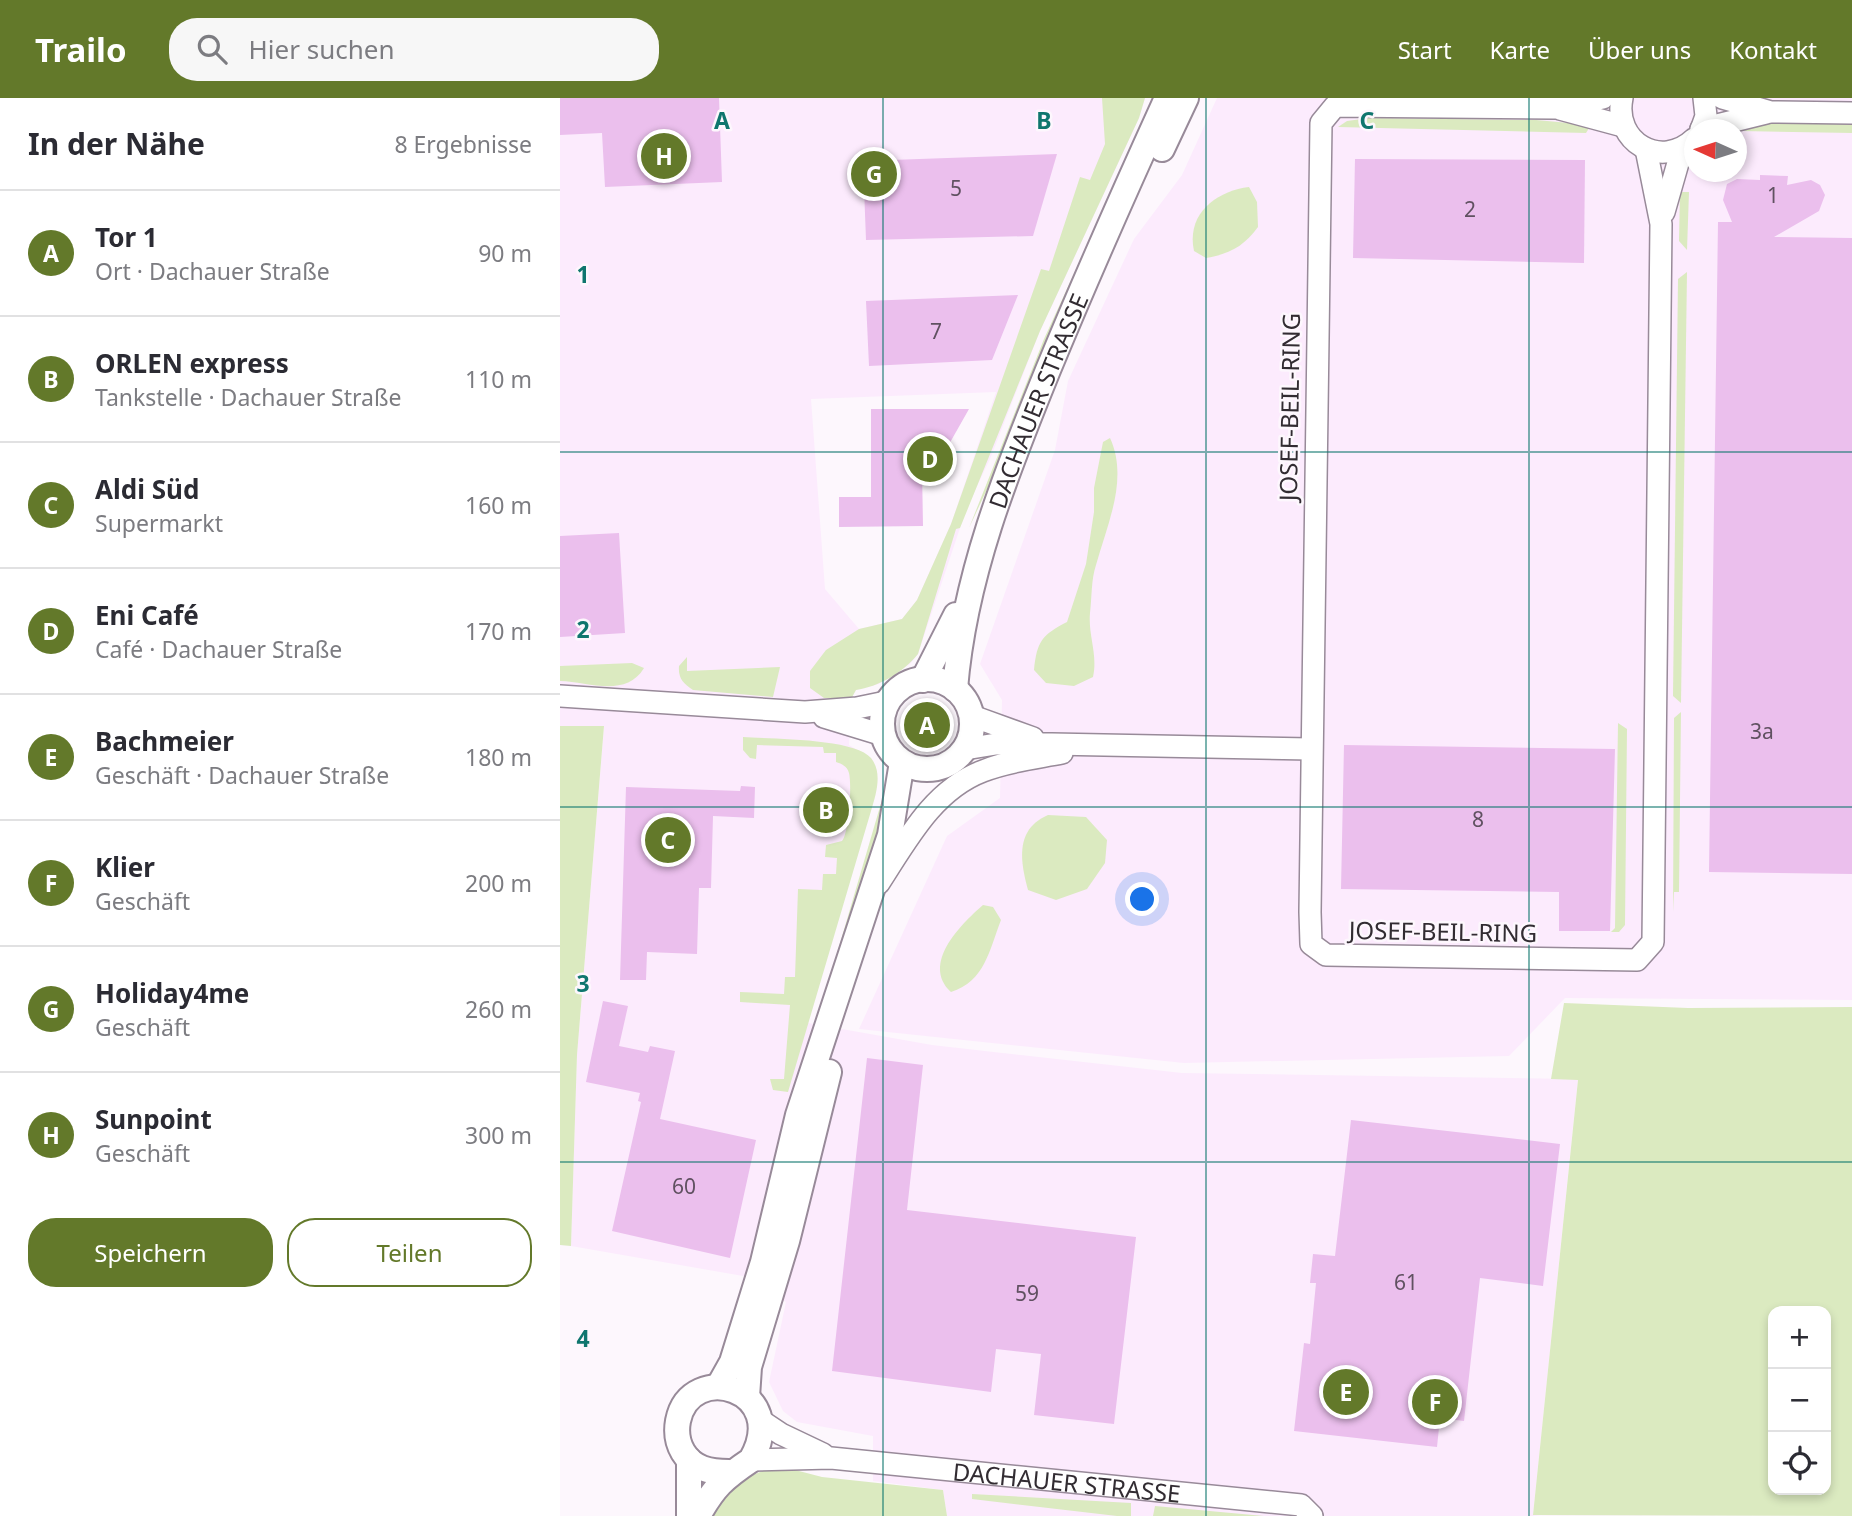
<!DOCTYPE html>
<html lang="de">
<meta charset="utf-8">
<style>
body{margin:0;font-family:"Noto Sans",sans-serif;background:#f7f7f7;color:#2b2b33}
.controls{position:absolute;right:21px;bottom:21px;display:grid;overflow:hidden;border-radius:14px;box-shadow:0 4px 10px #0003}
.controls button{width:63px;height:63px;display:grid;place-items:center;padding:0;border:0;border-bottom:2px solid #e1e1e2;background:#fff;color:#2b2b33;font:35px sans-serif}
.compass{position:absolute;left:1124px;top:21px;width:63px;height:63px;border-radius:50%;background:#fff;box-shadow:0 4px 10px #0003;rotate:273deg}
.you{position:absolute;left:583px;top:802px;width:24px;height:24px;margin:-18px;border:5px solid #fff;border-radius:50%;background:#1a73e8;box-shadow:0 0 0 10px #1a73e833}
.badge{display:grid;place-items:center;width:46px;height:46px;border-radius:50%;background:#63792a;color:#fff;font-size:23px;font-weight:700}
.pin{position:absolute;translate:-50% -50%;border:4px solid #fff;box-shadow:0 2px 7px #0006}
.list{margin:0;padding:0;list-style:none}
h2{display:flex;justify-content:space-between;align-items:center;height:91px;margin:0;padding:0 28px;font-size:30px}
h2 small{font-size:23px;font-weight:400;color:#7c7c81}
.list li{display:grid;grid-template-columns:46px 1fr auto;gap:21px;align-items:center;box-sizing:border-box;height:126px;padding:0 28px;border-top:2px solid #e1e1e2}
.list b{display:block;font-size:26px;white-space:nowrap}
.list p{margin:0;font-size:23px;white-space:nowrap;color:#7c7c81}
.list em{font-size:23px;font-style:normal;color:#7c7c81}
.actions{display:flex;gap:14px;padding:21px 28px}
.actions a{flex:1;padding:16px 0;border:2px solid #63792a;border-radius:28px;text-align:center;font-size:24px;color:#63792a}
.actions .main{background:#63792a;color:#fff}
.icon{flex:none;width:38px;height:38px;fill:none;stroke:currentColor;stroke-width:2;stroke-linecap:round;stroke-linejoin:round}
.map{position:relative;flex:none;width:1292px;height:1418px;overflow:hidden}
header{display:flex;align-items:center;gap:42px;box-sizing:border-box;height:98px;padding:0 35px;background:#63792a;color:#fff}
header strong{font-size:33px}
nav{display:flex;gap:38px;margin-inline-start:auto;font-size:24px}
.search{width:490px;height:63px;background:#f7f7f7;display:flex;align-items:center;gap:18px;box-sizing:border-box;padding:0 24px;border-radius:28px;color:#7c7c81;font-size:26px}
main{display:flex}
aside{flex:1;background:#fff}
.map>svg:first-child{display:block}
.built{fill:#fcebfd;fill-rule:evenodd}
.green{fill:#dbeac0;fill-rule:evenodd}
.building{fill:#ebbfed}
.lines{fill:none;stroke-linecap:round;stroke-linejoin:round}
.minor-casing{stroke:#988a99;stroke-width:24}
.tertiary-casing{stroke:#988a99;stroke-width:28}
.minor{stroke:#fff;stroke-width:21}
.tertiary{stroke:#fff;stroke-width:24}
.grid{fill:none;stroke:#0f766e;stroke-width:2;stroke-opacity:0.55}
.labels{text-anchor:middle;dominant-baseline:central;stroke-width:5;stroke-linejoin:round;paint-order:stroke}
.number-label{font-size:21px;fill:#605161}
.street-label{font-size:24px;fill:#322c32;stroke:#fdf7fd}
.grid-label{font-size:23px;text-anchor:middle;font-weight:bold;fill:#0f766e;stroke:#fdf7fd;stroke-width:5;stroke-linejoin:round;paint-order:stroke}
</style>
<header>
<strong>Trailo</strong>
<div class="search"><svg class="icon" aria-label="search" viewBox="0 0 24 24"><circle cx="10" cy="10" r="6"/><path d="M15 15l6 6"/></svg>Hier suchen</div>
<nav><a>Start</a><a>Karte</a><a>Über uns</a><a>Kontakt</a></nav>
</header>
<main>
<aside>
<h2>In der Nähe<small>8 Ergebnisse</small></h2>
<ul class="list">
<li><span class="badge">A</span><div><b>Tor 1</b><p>Ort · Dachauer Straße</p></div><em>90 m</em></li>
<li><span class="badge">B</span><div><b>ORLEN express</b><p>Tankstelle · Dachauer Straße</p></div><em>110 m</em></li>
<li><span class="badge">C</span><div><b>Aldi Süd</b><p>Supermarkt</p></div><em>160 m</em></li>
<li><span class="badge">D</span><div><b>Eni Café</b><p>Café · Dachauer Straße</p></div><em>170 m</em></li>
<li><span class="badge">E</span><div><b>Bachmeier</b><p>Geschäft · Dachauer Straße</p></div><em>180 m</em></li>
<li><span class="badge">F</span><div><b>Klier</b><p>Geschäft</p></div><em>200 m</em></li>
<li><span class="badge">G</span><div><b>Holiday4me</b><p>Geschäft</p></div><em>260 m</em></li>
<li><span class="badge">H</span><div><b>Sunpoint</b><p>Geschäft</p></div><em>300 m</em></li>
</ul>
<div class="actions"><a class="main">Speichern</a><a>Teilen</a></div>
</aside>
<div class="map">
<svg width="1292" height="1418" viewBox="0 0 1292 1418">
<rect width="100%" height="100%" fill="#fdf7fd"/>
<g class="built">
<path d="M0,0h585l-6,20 -99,213 -50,128 -23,48 -49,147 -8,10 -31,20 -23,6 -5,9 -2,46 23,14 5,25 -69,239 124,22 250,28 396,6 -45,436 7,1h-593l-4,-26 -70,-9v-45l-76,-14 -14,-11 -14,-29 17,-80 -43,-26 -172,-30 6,-191 27,-328 -44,-1zM436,294l-45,132 -34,76 -15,19 -43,10 -34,-40 -14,-190z"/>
<path d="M657,0h635v902l-287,-2 -56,58 -325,7 -325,-34 88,-193 53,-38 2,-98 -22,-36 75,-214 13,-69 66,-142 48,-64zM1134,32h42v42h-42z"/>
</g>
<g class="green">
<path d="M542,0h43l-6,20 -99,213 -80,197 -4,1 -38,125c-14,18 -40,33 -62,36l-5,9 -27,-1 -14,-10v-17l16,-21 33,-21 43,-10 15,-19 34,-76 90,-255 8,2 31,-94 10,3 15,-36z"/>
<polygon points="809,20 976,22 1031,27 1026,35 778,29 787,23"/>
<polygon points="1209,21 1292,23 1292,35 1180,33"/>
<polygon points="561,73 474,271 442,359 409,430 484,241"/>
<path d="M689,89l8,15 1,25c-14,19 -28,27 -52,31l-12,-7c-8,-37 22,-60 55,-64z"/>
<polygon points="1120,94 1129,94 1127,152 1119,143"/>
<polygon points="1127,174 1121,605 1113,598 1118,181"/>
<path d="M550,340c19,41 -3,87 -14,127 -5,15 -4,32 -6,48 -2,23 8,41 3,64l-19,9 -28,-3 -12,-13c3,-29 8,-35 33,-48l19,-58 8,-52v-24l9,-46z"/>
<path d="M127,559v14l93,-4 -7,30 -80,-7c-10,-7 -15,-12 -14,-24z"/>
<path d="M72,565l12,5c-18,30 -55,14 -84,13v-15z"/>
<polygon points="1121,614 1119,794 1114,794 1113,814 1114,620"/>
<polygon points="1058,625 1067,631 1065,827 1059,834 1051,834 1055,830"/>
<polygon points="0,628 44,628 17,957 11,1148 0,1147"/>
<path d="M183,639c27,2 112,1 128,21 12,15 5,36 0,53l-83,281 -15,-2 -3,-11h14l6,-74 -50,-3v-10l44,2 1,-17h10l3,-88 24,1 1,-16h13l1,-16 -12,-1 1,-12 16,-4c7,-8 10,-56 7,-68 -2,-7 -7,-9 -13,-11v-9h-12l-1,-6 -66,-2 -1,14 -6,-1 -7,-8z"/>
<path d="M324,695h3c-8,32 -41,172 -58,188z"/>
<path d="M488,717l38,2 21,23 -2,23 -18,26 -31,11 -28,-10c-8,-29 -13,-61 20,-75z"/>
<path d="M423,807l10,2 8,13c-12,31 -16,61 -50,72 -30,-28 9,-67 32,-87z"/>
<path d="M1004,905l124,5 164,-1v509l-319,-1 45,-435 -27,-1zM1213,1213h53v179h-53z"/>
<polygon points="216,1367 262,1379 383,1392 387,1418 150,1418 174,1385"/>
<polygon points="412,1396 571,1405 571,1418 557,1418 412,1401"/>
<polygon points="595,1408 704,1418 593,1418"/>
</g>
<g class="building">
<polygon points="0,0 159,0 162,84 45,89 42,35 0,37"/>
<polygon points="497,56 473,138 306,142 303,63"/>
<polygon points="795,61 1025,62 1024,165 793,160"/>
<polygon points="1200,77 1228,78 1227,87 1251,82 1260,87 1265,97 1259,113 1214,139 1292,140 1292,776 1149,774 1158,124 1172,124 1163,102 1167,86 1177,81 1200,82"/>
<polygon points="458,197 432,262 309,268 306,203"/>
<polygon points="311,311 409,311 375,371 362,371 363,428 279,429 279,399 311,399"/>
<polygon points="59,435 65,535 0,539 0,438"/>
<polygon points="784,647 1055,651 1050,833 999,833 999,794 781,791"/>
<polygon points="181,688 195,689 194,720 153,718 151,790 139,790 137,856 87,854 86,882 60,882 66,689 180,693"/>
<polygon points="255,688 280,689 278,731 254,731"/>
<polygon points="43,903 68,908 59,948 88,954 90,948 115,953 100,1021 196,1042 170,1160 52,1133 81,1004 78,1003 80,995 26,984"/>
<polygon points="307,960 363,967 347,1112 576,1139 554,1326 474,1317 481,1256 436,1251 431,1294 272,1273"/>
<polygon points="791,1022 1000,1046 983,1188 920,1180 904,1323 880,1320 877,1349 734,1333 744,1245 750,1246 756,1185 750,1185 753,1156 775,1158"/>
</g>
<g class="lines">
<defs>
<g id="minor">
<polyline points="1043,0 994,10 775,8 761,25 750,814 751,846 766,857 1077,862 1093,844 1101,126 1086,51"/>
<path d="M1062,0c-9,44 39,72 72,41"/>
<polyline points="1162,0 1211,14 1292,15"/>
<polyline points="1000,11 1063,28"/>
<polyline points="1141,31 1206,15"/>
<polyline points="1141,32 1146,18 1144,0"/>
<polyline points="1104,114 1122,51"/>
<polyline points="0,598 245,614 297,610 326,604"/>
<polyline points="412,618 473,640"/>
<polyline points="264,619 323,637"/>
<polyline points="405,651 436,646 492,646 750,651"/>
<path d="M319,785c28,-43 54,-93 104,-112 25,-10 53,-13 79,-18"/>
<polyline points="200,1322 221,1336 263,1356"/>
<path id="s1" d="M191,1362l80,-2 470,47 11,11"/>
</g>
<g id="tertiary">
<polyline points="602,51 626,0"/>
<circle cx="367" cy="626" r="45"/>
<polyline points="363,582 396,517"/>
<path id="s2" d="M395,591c9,-112 51,-216 93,-319 38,-92 78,-182 119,-272"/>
<polyline points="158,1289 172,1264 203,1164 238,1017 330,737 342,664"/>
<polyline points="187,1299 189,1269 227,1143 269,974"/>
<polyline points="129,1362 129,1418"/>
<path d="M138,1418c16,-29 26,-38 53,-56 41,-71 -61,-101 -73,-39 -2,11 -1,21 5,31 10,17 27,20 46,20"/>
</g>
</defs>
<use href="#minor" class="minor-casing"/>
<use href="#tertiary" class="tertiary-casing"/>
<use href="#minor" class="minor"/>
<use href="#tertiary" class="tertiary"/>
</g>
<path class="grid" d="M323,0v1418M646,0v1418M969,0v1418M0,354h1292M0,709h1292M0,1064h1292"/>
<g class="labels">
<g class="number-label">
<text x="396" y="90">5</text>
<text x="1213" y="97">1</text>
<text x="910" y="111">2</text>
<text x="376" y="233">7</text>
<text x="1202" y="633">3a</text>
<text x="918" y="721">8</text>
<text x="124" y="1088">60</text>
<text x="846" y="1184">61</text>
<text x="467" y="1195">59</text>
</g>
<g class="street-label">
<text stroke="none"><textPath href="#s2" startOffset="301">DACHAUER STRASSE</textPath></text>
<text transform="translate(729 309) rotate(-89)">JOSEF-BEIL-RING</text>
<text transform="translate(883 833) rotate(1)">JOSEF-BEIL-RING</text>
<text stroke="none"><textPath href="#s1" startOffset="317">DACHAUER STRASSE</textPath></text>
</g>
</g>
<g class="grid-label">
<text x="162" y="31">A</text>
<text x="484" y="31">B</text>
<text x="807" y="31">C</text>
<text x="23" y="185">1</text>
<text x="23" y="540">2</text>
<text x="23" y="894">3</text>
<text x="23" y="1249">4</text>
</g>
</svg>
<div class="controls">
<button>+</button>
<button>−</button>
<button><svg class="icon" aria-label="locate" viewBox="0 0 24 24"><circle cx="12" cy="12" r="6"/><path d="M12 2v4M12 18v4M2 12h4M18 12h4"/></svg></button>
</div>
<svg class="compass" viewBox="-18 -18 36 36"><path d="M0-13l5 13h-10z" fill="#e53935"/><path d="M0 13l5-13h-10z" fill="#7c7c81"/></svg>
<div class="you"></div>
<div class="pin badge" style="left:367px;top:627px">A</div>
<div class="pin badge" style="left:266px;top:712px">B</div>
<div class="pin badge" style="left:108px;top:742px">C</div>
<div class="pin badge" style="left:370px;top:361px">D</div>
<div class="pin badge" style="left:786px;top:1294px">E</div>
<div class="pin badge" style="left:875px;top:1304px">F</div>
<div class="pin badge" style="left:314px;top:76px">G</div>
<div class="pin badge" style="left:104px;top:58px">H</div>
</div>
</main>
